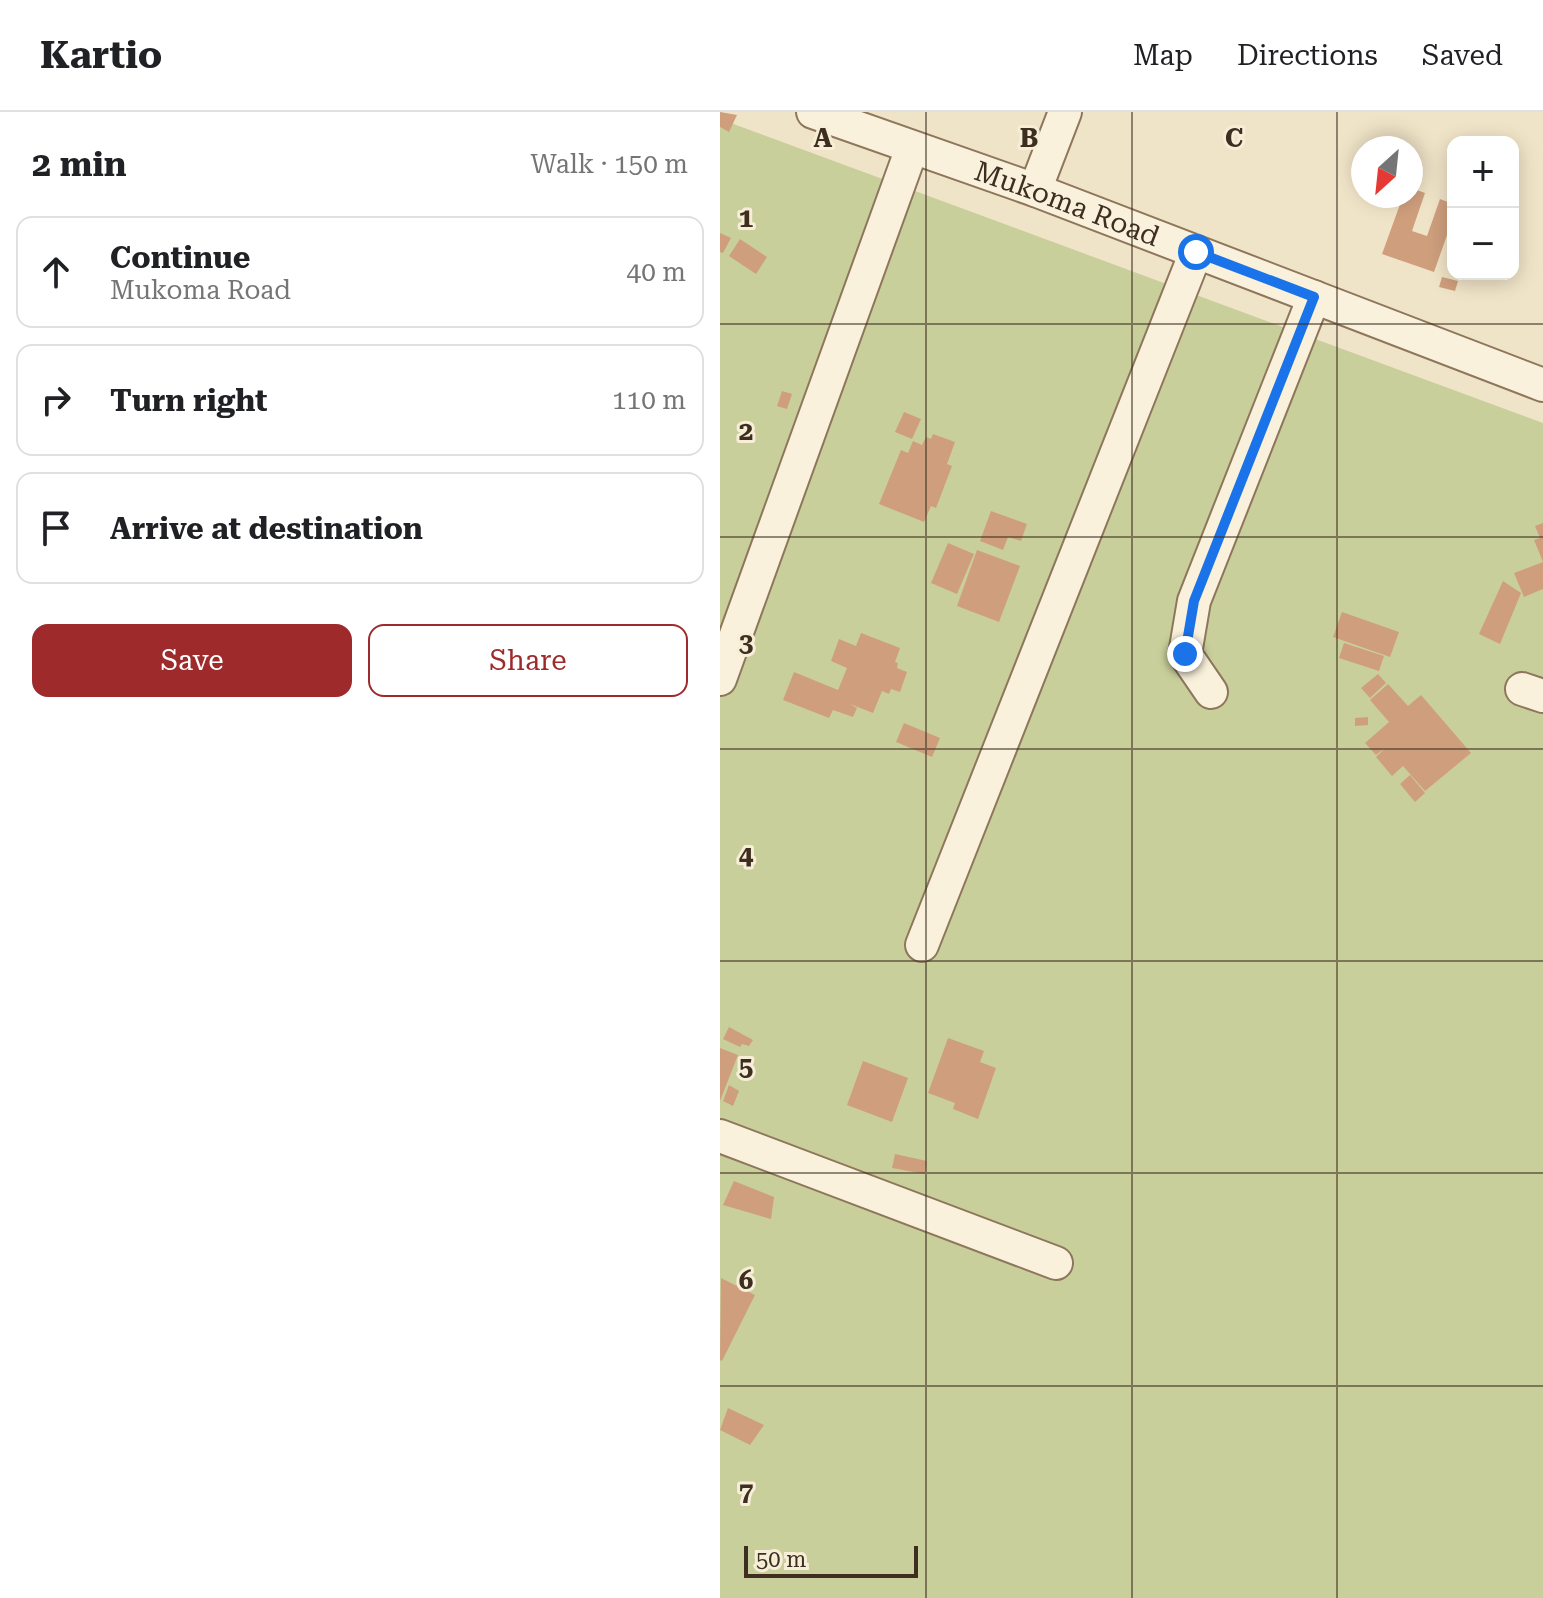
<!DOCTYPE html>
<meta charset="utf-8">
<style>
body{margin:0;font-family:"Roboto Serif",serif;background:#f2f2f2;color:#202124}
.controls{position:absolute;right:24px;top:24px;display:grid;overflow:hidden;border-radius:16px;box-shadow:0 4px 20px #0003}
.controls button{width:72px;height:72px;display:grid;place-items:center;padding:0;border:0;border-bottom:2px solid #e0e0e0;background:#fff;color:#202124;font:40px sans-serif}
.compass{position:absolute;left:631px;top:24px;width:72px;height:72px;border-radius:50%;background:#fff;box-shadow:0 4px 20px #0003;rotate:207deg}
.scale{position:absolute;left:24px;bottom:20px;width:174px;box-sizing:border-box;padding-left:8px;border:4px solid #3d2e20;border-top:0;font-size:22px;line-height:28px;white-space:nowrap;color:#3d2e20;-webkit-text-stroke:6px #f7eed8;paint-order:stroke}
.stop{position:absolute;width:24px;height:24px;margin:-18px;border:6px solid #1a73e8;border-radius:50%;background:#fff}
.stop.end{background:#1a73e8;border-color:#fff;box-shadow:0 2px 8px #0008}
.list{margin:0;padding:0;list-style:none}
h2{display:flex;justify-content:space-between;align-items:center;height:104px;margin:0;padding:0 32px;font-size:34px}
h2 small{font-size:26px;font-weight:400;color:#757577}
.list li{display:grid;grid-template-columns:52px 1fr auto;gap:24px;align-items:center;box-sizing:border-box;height:112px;margin:0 16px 16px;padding:0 16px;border:2px solid #e0e0e0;border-radius:16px}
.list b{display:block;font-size:30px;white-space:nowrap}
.list p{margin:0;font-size:26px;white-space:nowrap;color:#757577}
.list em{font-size:26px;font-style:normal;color:#757577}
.actions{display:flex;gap:16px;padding:24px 32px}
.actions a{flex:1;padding:18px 0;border:2px solid #9e2a2b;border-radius:16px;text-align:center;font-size:28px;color:#9e2a2b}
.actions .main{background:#9e2a2b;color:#fff}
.icon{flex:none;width:44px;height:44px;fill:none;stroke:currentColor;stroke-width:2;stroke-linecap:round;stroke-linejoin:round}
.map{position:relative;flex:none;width:823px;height:1486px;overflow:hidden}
header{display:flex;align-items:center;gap:48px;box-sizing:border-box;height:112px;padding:0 40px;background:#fff;border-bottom:2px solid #e0e0e0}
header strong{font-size:38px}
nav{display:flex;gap:44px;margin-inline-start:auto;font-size:28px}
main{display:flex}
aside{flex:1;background:#fff}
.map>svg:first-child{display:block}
.green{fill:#c9cf9b}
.building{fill:#cf9f7d}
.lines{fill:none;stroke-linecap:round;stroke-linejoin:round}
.minor-casing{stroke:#8d765c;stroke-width:36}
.minor{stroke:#faf1dc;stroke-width:32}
.route{stroke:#1a73e8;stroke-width:10}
.grid{fill:none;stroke:#3d2e20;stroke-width:2;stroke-opacity:0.55}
.labels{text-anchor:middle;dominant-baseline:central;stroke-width:6;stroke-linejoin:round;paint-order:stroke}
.street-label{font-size:28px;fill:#3d2e20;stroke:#f7eed8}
.grid-label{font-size:26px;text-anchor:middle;font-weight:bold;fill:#3d2e20;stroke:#f7eed8;stroke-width:6;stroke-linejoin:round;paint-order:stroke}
</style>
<header>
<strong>Kartio</strong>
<nav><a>Map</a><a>Directions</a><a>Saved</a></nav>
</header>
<main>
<aside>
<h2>2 min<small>Walk · 150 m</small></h2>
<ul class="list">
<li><svg class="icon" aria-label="ahead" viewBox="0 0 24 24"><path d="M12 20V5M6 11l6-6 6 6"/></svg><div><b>Continue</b><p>Mukoma Road</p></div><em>40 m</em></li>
<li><svg class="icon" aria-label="right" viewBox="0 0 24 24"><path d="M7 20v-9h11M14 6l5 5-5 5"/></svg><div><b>Turn right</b></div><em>110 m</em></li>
<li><svg class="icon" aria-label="arrive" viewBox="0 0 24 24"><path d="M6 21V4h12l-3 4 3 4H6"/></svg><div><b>Arrive at destination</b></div></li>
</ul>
<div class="actions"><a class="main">Save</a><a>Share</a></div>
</aside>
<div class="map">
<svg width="823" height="1486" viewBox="0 0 823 1486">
<rect width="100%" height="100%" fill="#f0e4c8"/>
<polygon class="green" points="0,7 823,311 823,1486 0,1486"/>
<g class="building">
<polygon points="0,0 17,3 9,20 0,15"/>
<polygon points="691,76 705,81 692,119 707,124 720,87 733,92 733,106 714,160 662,142 683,84 691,84"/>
<polygon points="0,121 11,126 3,141 0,140"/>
<polygon points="20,127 47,145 36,162 9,144"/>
<polygon points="722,165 738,169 735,179 719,175"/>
<polygon points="62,279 72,282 67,297 57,294"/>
<polygon points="184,300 201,307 192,327 175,320"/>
<polygon points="213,322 235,330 227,352 232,354 216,396 211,394 204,410 159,392 181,338 188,341 193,329 202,333 206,325 211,327"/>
<polygon points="271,399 307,412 301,429 288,425 283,438 260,429"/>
<polygon points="823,411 823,477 804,485 794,461 823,450 814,428 820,426 815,414"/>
<polygon points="228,431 254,442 237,482 211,471"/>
<polygon points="257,438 300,454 279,510 237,494"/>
<polygon points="783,469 801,481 780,532 759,522"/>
<polygon points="622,500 679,520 670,545 613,525"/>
<polygon points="141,521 180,536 175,550 178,551 177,556 187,560 180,580 171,577 169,582 162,579 153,601 130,592 137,596 133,605 113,598 109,606 63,588 74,560 118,578 127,556 111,549 119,527 136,534"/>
<polygon points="624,531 664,544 659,559 619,546"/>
<polygon points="658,562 666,571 650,586 641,576"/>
<polygon points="668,572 688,594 701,583 751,641 705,679 683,654 672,664 656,645 666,635 656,643 645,631 669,610 650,588"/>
<polygon points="648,605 648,613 635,614 635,606"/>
<polygon points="184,611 220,626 212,645 176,630"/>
<polygon points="690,663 705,681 695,690 680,672"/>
<polygon points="9,915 33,928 29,934 22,932 20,935 3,927"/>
<polygon points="228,926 264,939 260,950 276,956 258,1007 233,997 235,991 208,981"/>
<polygon points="0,936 18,943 0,989"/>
<polygon points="143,949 188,966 172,1010 127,993"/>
<polygon points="9,973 19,979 13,994 3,989"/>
<polygon points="175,1042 207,1049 205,1062 172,1056"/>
<polygon points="14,1069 54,1085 51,1107 3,1093"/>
<polygon points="1,1166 35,1183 2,1249 0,1248"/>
<polygon points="8,1296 44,1313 30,1333 0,1318"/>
</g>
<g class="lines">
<defs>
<g id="minor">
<path id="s1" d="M93,0l222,78 508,195"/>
<polyline points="315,78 345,0"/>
<polyline points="0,567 192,36"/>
<polyline points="802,577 823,584"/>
<polyline points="491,580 465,542 474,489 594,185"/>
<polyline points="202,833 476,140"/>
<polyline points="0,1024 336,1151"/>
</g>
</defs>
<use href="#minor" class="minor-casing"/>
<use href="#minor" class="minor"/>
</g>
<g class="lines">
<polyline class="route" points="465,542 474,489 594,185 476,140"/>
</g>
<path class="grid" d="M206,0v1486M412,0v1486M617,0v1486M0,212h823M0,425h823M0,637h823M0,849h823M0,1061h823M0,1274h823"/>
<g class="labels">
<g class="street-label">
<text stroke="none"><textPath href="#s1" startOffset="270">Mukoma Road</textPath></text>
</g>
</g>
<g class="grid-label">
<text x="103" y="35">A</text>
<text x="309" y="35">B</text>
<text x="514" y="35">C</text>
<text x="26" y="115">1</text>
<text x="26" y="328">2</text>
<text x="26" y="540">3</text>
<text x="26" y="752">4</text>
<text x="26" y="964">5</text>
<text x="26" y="1177">6</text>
<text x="26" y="1389">7</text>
</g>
</svg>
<div class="controls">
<button>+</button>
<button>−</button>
</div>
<svg class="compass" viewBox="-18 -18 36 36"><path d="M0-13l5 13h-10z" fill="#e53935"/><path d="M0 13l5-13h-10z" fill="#757577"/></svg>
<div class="scale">50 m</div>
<div class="stop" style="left:476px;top:140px"></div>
<div class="stop end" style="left:465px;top:542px"></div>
</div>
</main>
